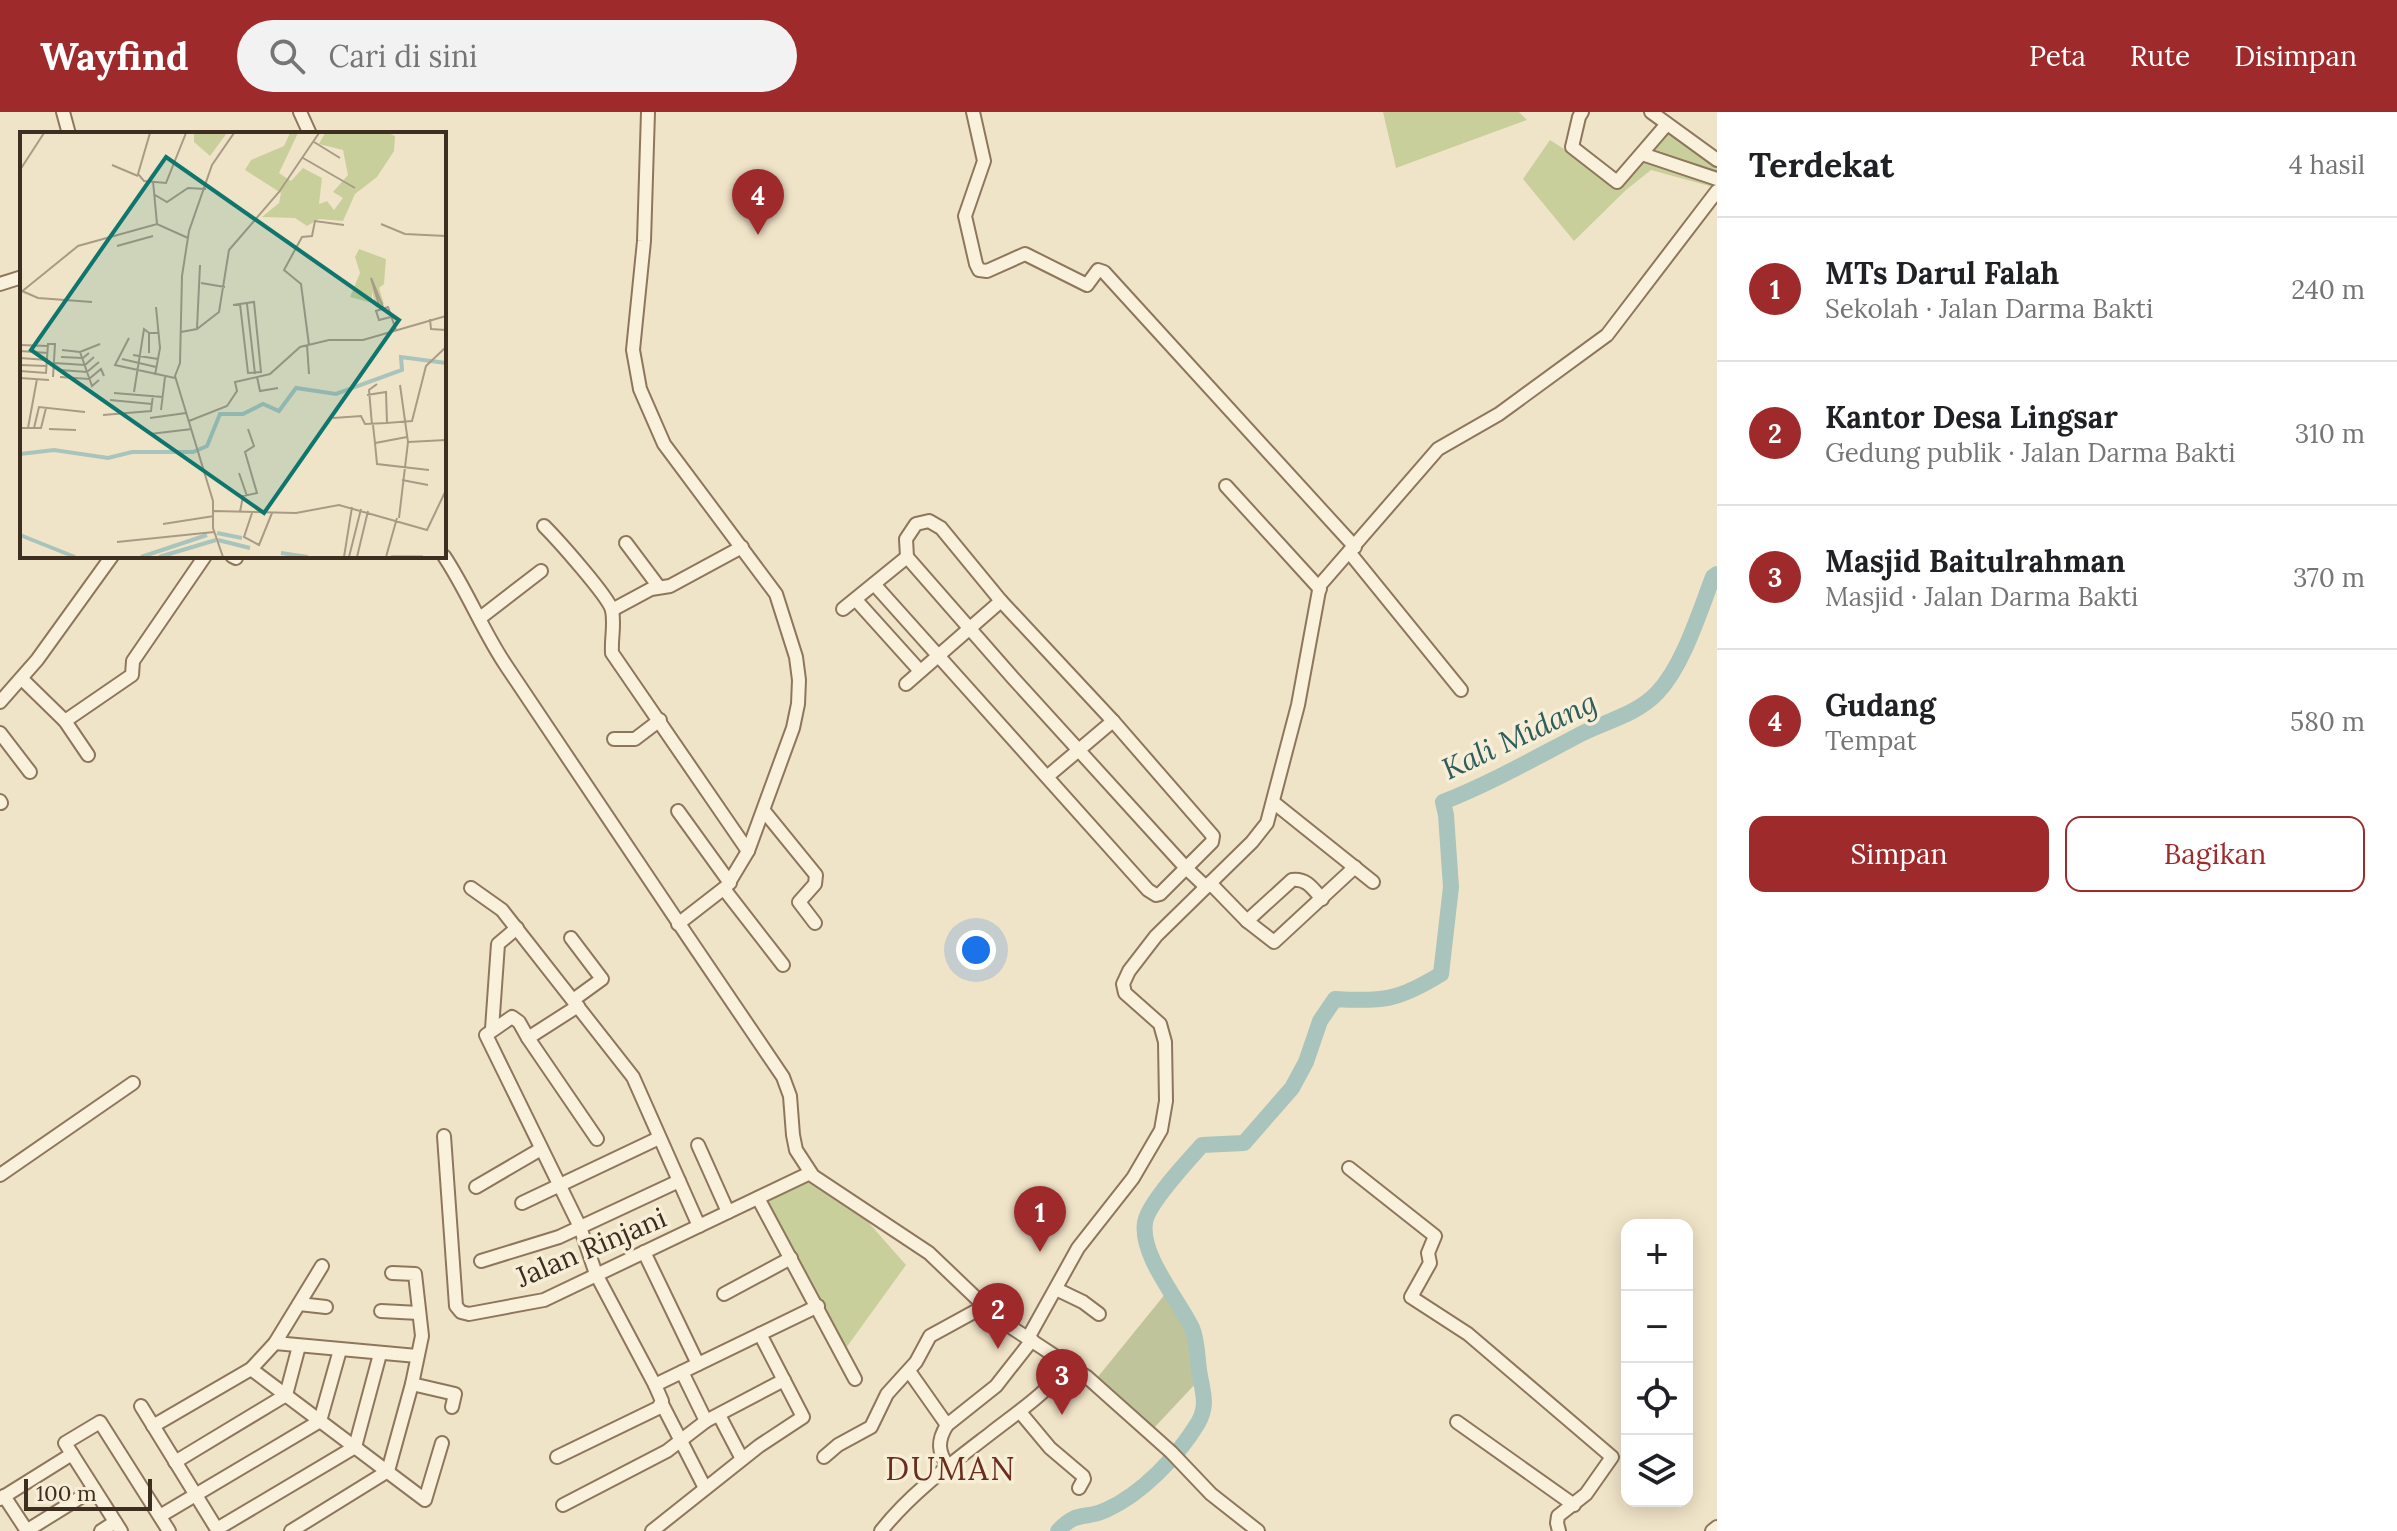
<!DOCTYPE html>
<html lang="id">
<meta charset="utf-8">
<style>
body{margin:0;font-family:Lora,serif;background:#f2f2f2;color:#202124}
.controls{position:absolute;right:24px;bottom:24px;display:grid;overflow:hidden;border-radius:16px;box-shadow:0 4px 20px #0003}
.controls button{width:72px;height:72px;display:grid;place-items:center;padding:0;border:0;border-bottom:2px solid #e0e0e0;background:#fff;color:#202124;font:40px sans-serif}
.scale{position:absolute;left:24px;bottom:20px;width:128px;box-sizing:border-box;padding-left:8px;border:4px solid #3d2e20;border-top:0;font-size:22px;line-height:28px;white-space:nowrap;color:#3d2e20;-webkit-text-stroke:6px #f7eed8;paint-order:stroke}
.you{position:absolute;left:976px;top:838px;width:28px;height:28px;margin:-20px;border:6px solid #fff;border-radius:50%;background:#1a73e8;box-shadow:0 0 0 12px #1a73e833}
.badge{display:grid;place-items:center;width:52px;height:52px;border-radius:50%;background:#9e2a2b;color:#fff;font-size:26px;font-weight:700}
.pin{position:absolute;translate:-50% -66px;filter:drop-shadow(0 2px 4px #0008)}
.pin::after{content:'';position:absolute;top:42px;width:28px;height:24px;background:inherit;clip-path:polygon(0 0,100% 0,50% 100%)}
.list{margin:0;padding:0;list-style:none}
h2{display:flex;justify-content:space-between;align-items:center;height:104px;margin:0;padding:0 32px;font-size:34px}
h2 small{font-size:26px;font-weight:400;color:#757577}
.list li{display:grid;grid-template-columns:52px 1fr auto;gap:24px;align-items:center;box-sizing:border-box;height:144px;padding:0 32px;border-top:2px solid #e0e0e0}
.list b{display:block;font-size:30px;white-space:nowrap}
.list p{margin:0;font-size:26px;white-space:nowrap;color:#757577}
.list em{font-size:26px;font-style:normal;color:#757577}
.actions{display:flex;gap:16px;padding:24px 32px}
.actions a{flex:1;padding:18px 0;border:2px solid #9e2a2b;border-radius:16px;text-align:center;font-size:28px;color:#9e2a2b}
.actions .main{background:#9e2a2b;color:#fff}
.icon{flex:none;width:44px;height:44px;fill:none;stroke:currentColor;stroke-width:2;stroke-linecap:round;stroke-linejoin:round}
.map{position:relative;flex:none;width:1717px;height:1419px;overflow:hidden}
header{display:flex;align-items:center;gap:48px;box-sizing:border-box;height:112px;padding:0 40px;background:#9e2a2b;color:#fff}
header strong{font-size:38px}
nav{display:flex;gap:44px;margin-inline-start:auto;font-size:28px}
.search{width:560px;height:72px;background:#f2f2f2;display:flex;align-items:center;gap:20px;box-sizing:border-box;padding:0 28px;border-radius:44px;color:#757577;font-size:30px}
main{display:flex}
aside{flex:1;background:#fff}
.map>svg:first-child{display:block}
.green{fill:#c9cf9b}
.cemetery{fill:#bfc49a}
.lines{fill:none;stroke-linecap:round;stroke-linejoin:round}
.river{stroke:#a9c4bc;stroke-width:16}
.minor-casing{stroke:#8d765c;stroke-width:16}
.minor{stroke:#faf1dc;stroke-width:12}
.labels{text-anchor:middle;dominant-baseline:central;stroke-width:7;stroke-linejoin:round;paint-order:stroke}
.street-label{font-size:28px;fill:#3d2e20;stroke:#f7eed8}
.water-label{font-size:30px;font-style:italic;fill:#2f5d5a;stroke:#f7eed8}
.quarter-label{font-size:32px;letter-spacing:2px;fill:#6b2e1e;stroke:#f7eed8}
.inset-river{fill:none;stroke:#a9c4bc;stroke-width:4}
.inset-road{fill:none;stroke:#a89b85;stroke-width:2}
.view{fill:#0f766e;fill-opacity:0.15;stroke:#0f766e;stroke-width:4}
.inset-edge{fill:none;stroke:#3d2e20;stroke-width:4}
</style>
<header>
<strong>Wayfind</strong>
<div class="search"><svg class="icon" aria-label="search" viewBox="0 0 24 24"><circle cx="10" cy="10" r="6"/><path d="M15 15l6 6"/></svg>Cari di sini</div>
<nav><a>Peta</a><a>Rute</a><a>Disimpan</a></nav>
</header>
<main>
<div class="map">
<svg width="1717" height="1419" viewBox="0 0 1717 1419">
<rect width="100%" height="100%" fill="#f0e4c8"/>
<g class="green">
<polygon points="1383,0 1519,0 1527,8 1396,56"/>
<polygon points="1672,6 1717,39 1717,70 1713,75 1651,58 1626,78 1574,129 1523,67 1550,28 1618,72 1617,70"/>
<polygon points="804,1068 868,1110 906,1153 846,1236 763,1085"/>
</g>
<polygon class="cemetery" points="1166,1181 1190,1222 1198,1269 1153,1317 1097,1266"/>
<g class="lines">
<path class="river" d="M1058,1419c19,-21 26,-11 48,-21 36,-16 72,-54 92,-87 10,-17 5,-30 2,-47 -3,-15 -2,-34 -8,-48 -14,-29 -52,-73 -47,-105 2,-19 43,-62 57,-78l42,-2 48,-55 14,-26 14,-41 15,-22c48,3 64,1 106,-25l10,-87 -5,-72 -3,-13c48,-19 92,-44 138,-68 25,-13 55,-19 76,-41 26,-27 42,-80 56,-116l4,-3"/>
<defs>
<g id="minor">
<polyline points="63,0 69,22"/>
<polyline points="300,0 310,22"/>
<polyline points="648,0 644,129 633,238 640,277 664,332 776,482 796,545 799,568 798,592 793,616 748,739 727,774 678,812"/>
<polyline points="973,0 984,49 965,104 976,152 979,158 987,159 1025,142 1087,173 1098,158 1104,160 1355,435"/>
<polyline points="1582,0 1579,5 1572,35 1617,70 1667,12"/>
<polyline points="1651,0 1717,48"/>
<polyline points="1642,42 1717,67"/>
<polyline points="0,172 22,165"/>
<polyline points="1226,374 1320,477"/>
<path d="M544,414c13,13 64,70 68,84 3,15 -1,28 0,43l136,198"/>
<polyline points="626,431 659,475"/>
<polyline points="1349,440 1461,578"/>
<polyline points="232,444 236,446"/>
<path d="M444,444c24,36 39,76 63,111 92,137 183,274 276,410l7,19 3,39 3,15 17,26 116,77 68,65 90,59 84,75 40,42 47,37"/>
<polyline points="874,472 1148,778 1156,783 1160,782 1212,730 1213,724 1113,609 1001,489 941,416 929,409 916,412 906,427 907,445 1013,566 1186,756 1206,775"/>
<polyline points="856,488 920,559"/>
<polyline points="843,497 907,445"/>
<polyline points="612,498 651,477 670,474 742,435"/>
<polyline points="480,506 541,459"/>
<polyline points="22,567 65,609 88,643"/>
<polyline points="906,572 1001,489"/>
<polyline points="0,590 37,548 112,444"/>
<polyline points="65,609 132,563 133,549 205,444"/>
<polyline points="0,621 30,660"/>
<polyline points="614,627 635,627 660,608"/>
<polyline points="1048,664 1113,609"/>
<polyline points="0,689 1,691"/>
<polyline points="1273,690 1373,770"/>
<polyline points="678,699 730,771"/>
<polyline points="764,699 816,763 815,772 799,790 815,811"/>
<polyline points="1210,771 1247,809 1274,830 1355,755"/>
<polyline points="471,776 502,798 633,965 699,1114"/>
<polyline points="724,777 783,853"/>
<path d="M1247,809l45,-41c15,-2 21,9 30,19"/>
<polyline points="571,826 602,867 573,888"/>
<polyline points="578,894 528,926 597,1027"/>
<polyline points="492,917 498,832 517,816"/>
<polyline points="528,926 519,910 512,905 486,923 580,1115 596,1162 655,1273"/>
<polyline points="444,1024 456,1194 461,1200 469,1202 544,1188 810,1061"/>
<polyline points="698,1033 728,1100"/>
<polyline points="1349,1056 1435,1124 1428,1141 1430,1151 1411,1185 1468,1222 1612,1345 1586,1382 1558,1404 1557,1411 1559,1419"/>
<polyline points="0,1063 133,971"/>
<polyline points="476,1075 541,1037"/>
<polyline points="758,1086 855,1267"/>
<polyline points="522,1091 659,1026"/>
<polyline points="644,1140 698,1252"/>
<polyline points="481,1149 559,1125 679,1069"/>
<polyline points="392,1161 415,1162 422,1224 412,1272"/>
<polyline points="1056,1177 1083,1190 1099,1202"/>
<polyline points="724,1182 791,1146"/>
<polyline points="299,1192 326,1195"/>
<polyline points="381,1199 419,1201"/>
<polyline points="1028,1226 1078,1136 1133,1066 1161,1018 1166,989 1165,930 1160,912 1125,881 1123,872 1129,859 1156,824 1252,730 1267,711 1298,593 1320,473 1438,337 1499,302 1607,223 1717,79"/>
<polyline points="275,1231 417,1244"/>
<polyline points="251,1257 425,1388 442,1331"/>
<path d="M909,1259l38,54c-10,16 -9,27 1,41"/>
<polyline points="682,1260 706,1309"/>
<polyline points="662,1292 705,1376"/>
<polyline points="141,1294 218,1419"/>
<polyline points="1020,1300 1050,1336 1083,1364 1084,1367 1079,1376"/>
<polyline points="719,1303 742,1347"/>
<polyline points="1457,1310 1574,1393"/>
<polyline points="947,1313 996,1274 1032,1228"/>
<polyline points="153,1314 251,1257 275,1231 322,1154"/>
<polyline points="557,1345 658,1296 662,1289 655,1273 818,1194"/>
<polyline points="824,1345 838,1333 871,1315 887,1282 916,1250 930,1224 983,1195"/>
<polyline points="175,1350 286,1283 299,1234"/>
<polyline points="4,1384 27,1419"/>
<polyline points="0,1387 72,1342"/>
<polyline points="563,1393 667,1339 706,1309 784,1268"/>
<polyline points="160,1404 320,1309 340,1238"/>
<polyline points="217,1417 355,1335 380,1242"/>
<polyline points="26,1419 94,1377"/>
<polyline points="101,1419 115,1410"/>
<polyline points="121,1419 65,1331 100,1310 169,1419"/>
<polyline points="291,1419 388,1359 412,1272 455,1282 452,1295"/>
<polyline points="652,1419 759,1334 803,1305 760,1222"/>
<path d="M881,1419c30,-38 71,-68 110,-98 27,-21 57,-41 78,-69"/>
<polyline points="1712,1419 1717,1415"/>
</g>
</defs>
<use href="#minor" class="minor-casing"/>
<use href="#minor" class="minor"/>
</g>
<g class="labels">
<g class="street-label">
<text transform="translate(591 1135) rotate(-23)">Jalan Rinjani</text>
</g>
<g class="water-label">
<text transform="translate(1519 623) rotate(-25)">Kali Midang</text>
</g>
<g class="quarter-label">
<text x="951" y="1356">DUMAN</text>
</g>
</g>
<g transform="translate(20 20)">
<rect width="426" height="426" fill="#f0e4c8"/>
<path d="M174,1h33l-17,23 -16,-14zM270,1h8l-19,40 12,8 12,-13 19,10 -3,26 8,-3 7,9 9,-12 -10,-6 15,-17 -5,-25 -24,-6 6,-11h63l7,3 -1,15 -17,26 -22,17 -12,27 -24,-2 -12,7 -12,-8 -33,-1 17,-14 2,-10 -36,-23 6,-10 33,-14zM339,117l27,10 -2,25 -5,4 5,16 -8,3 -4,-16v12l-22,-6 10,-24 -5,-16z" fill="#c9cf9b"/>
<path class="inset-river" d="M0,322l34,-4 54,8 24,-6h61l14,-6 13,-32h23l20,-10 16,7 17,-23 40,6 66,-24 -1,-13 45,6M197,401l25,5M0,403l55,22M198,408l32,8M261,421l27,4M121,425l66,-22M139,425l57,-17M371,425h32"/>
<path class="inset-road" d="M130,1l-12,41 6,7 22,2 20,-50M294,10l26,16M283,26l52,30M92,33l26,11M0,38l24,-37M133,49l4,43M135,63l12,7 21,-14 18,1M361,92l24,10 41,2M97,114l36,-10M181,151l24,4M2,159l16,7 54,4M0,161l58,-47 79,-22 31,14M227,172l8,70M213,173l21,-3 7,70 -13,1 -8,-69M360,176l-9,-30 12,29M371,185l-12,3 -3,-9 12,-4 8,23M410,187l1,10 15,1M177,196l3,-63M161,200l16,-3 22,-17 10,-62 50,-58 40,-59M109,206l-14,27 60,13M0,213l28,1M287,213l2,29M289,213l-8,-61 -17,-14 18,-33 10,-1 3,-15 29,4M42,218l18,2 20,-8M0,219l28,2M60,220l12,34 7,-6M129,221v-20h10M113,223l25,4M41,225l22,1 6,-5M0,226l27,2M102,227l34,8M34,231l31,2 9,-8M0,233l27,1M40,238l27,2 12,-10M0,239l26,2 2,-29h7l-2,33M135,243l5,-27 -4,-41M40,245l29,2 12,-10 3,7M237,245l3,14 18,-3M0,246l29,2M114,260l10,-63 5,4M94,261l49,4M347,263l19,-3 1,31 25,-2 14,-55 20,-19M90,268l42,4M141,278l4,-33M83,283l48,-4 2,-16M130,286l36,-5M313,286l28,-2 4,8 22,-1M169,289l38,-15 10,-15 -2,-9 35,-8 30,-27 29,-7h34l83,-24M352,293l-3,-35 8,-6M353,293l2,18 32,-6M0,296h21l5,-20M8,296l9,-49M14,296l5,-21 46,5M29,297l27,1M130,302l42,-5M388,310l38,-2M355,311l2,21 52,6M219,341l8,23M382,348l26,5M194,379l82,2 43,-8 88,25 19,-40M220,380l3,-16 14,-3 -12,-41 9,-6 -6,-17M232,381l-8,24 15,8 13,-32M379,386l9,-76 -8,-57M143,392l51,-8M97,410l97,-10M203,425l-10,-29v-27l-38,-125 5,-13 2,-87 7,-45 23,-66 22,-32M324,425l8,-50M329,425l12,-48M337,425l11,-46M366,425l11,-39"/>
<path class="view" d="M146,25l233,163 -135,193 -233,-163z"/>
<rect width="426" height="426" class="inset-edge"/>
</g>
</svg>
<div class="controls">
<button>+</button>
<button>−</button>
<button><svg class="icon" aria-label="locate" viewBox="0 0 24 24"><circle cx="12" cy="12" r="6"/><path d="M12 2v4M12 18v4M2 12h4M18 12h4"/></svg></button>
<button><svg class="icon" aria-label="layers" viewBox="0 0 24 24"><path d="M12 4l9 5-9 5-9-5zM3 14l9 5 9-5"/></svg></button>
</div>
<div class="scale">100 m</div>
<div class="you"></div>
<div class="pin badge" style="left:1040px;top:1140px">1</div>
<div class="pin badge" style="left:998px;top:1237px">2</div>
<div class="pin badge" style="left:1062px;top:1303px">3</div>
<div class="pin badge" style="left:758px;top:123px">4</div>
</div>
<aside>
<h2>Terdekat<small>4 hasil</small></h2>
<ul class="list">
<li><span class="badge">1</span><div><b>MTs Darul Falah</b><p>Sekolah · Jalan Darma Bakti</p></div><em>240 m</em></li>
<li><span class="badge">2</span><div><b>Kantor Desa Lingsar</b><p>Gedung publik · Jalan Darma Bakti</p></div><em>310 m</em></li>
<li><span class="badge">3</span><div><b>Masjid Baitulrahman</b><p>Masjid · Jalan Darma Bakti</p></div><em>370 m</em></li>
<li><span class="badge">4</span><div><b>Gudang</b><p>Tempat</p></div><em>580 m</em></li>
</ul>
<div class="actions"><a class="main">Simpan</a><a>Bagikan</a></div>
</aside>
</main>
